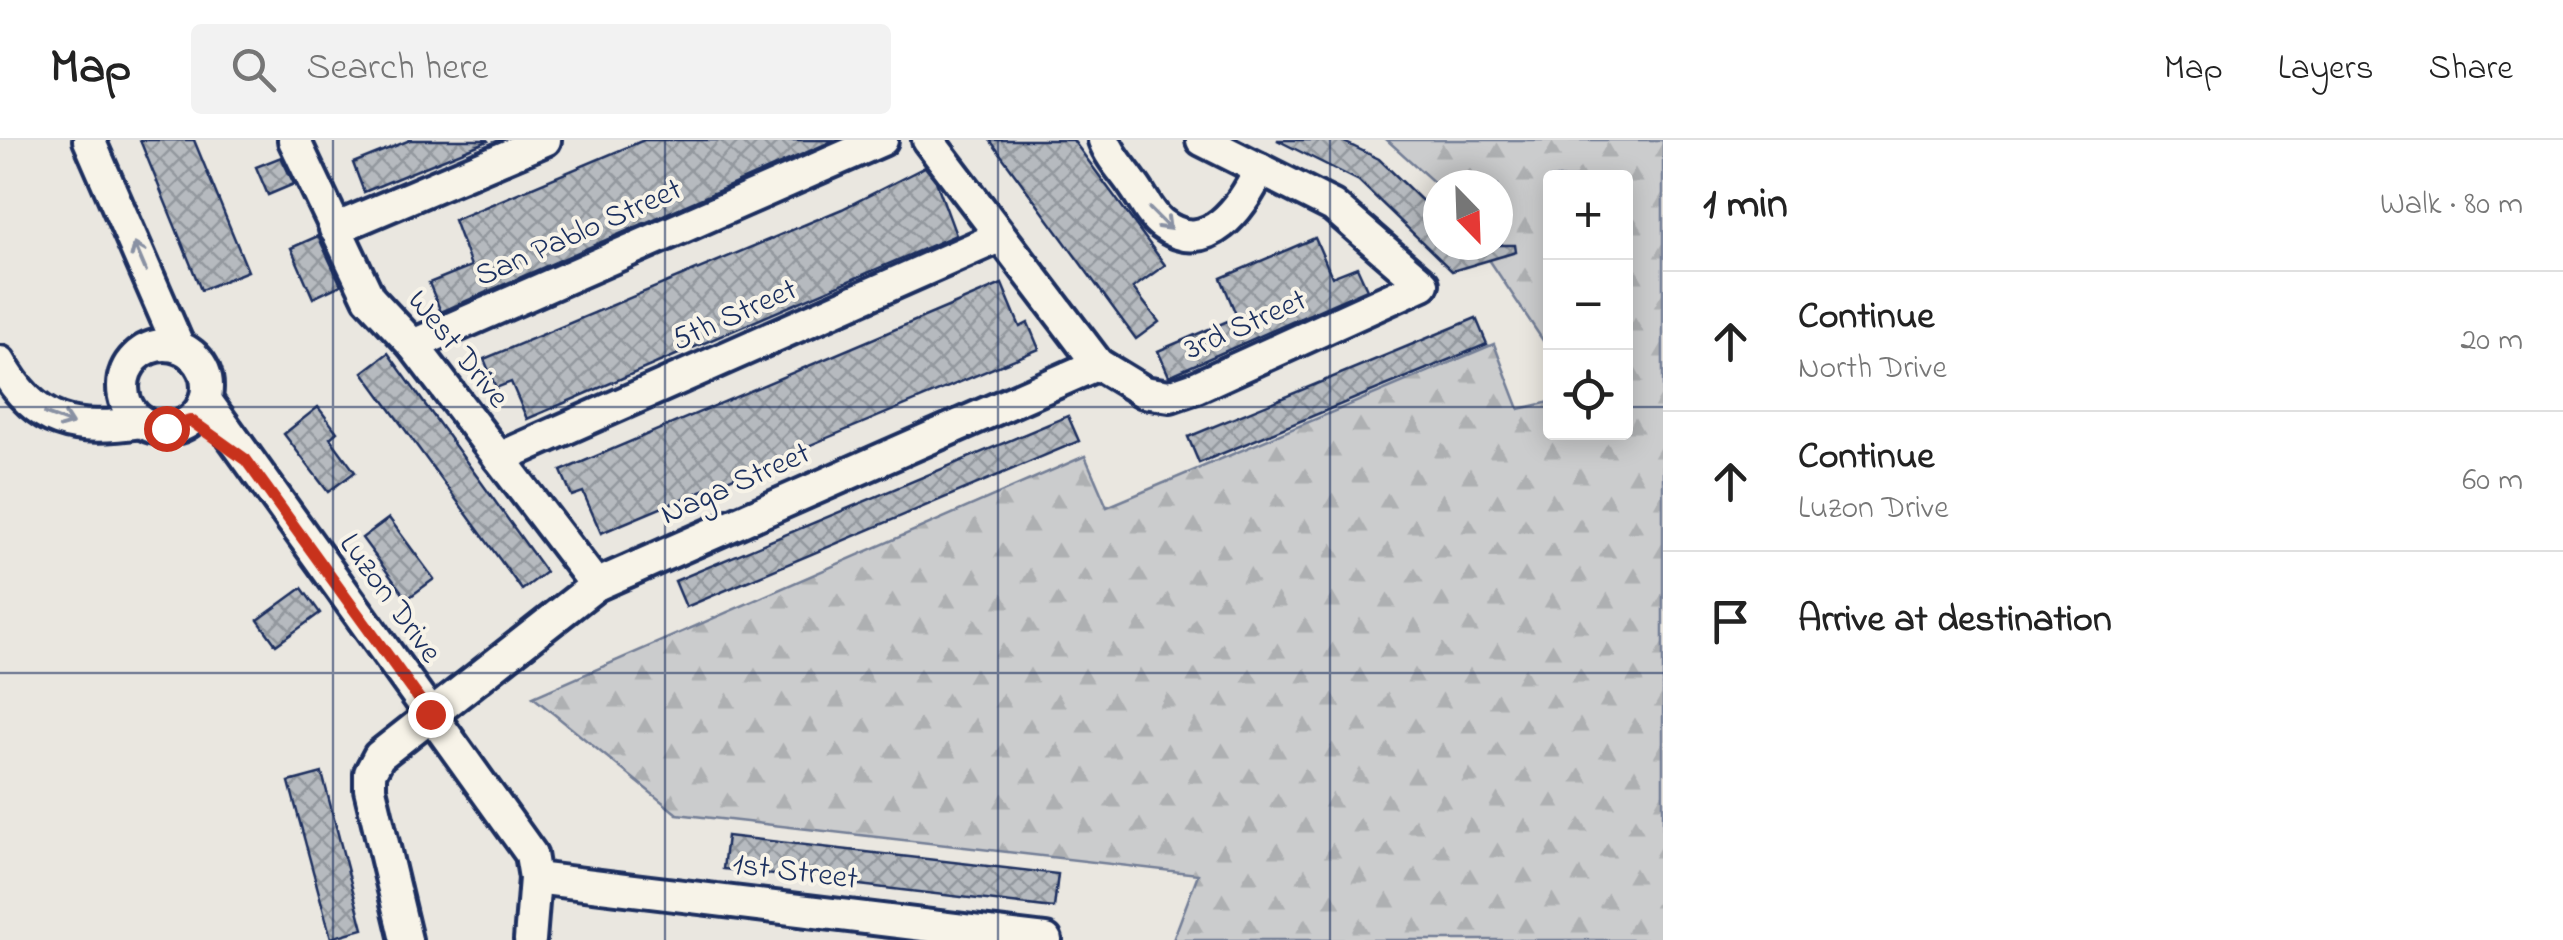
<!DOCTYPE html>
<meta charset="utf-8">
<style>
body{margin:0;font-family:"Indie Flower",sans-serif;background:#f2f2f2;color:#222}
.controls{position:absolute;right:30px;top:30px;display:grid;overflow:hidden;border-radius:10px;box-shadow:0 5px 25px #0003}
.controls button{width:90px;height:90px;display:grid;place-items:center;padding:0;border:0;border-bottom:2px solid #e0e0e0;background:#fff;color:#222;font:50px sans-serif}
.compass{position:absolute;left:1423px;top:30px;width:90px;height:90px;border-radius:50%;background:#fff;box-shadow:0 5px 25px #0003;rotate:157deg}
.stop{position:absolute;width:30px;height:30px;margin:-22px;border:8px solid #c8321e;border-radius:50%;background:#fff}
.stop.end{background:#c8321e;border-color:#fff;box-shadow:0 2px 10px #0008}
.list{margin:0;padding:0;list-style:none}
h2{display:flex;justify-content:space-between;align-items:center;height:130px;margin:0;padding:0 40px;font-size:42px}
h2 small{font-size:32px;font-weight:400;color:#767676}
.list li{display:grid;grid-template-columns:65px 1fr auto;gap:30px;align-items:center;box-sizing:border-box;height:140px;padding:0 40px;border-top:2px solid #e0e0e0}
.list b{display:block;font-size:38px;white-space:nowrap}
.list p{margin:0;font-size:32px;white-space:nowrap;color:#767676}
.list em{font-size:32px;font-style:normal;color:#767676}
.icon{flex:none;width:55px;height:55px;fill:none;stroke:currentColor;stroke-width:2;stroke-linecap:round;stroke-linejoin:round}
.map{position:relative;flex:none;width:1663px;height:800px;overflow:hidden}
header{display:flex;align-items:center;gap:60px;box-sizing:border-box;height:140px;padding:0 50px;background:#fff;border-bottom:2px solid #e0e0e0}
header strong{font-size:48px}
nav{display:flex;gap:55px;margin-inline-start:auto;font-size:35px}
.search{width:700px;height:90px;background:#f2f2f2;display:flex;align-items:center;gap:25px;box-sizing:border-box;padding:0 35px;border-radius:10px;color:#767676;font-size:38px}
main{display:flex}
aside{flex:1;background:#fff}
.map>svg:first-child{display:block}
.forest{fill:url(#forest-firs);stroke:#737e96;stroke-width:2.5}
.building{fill:url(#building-cross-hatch);stroke:#1b2f5e;stroke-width:2.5}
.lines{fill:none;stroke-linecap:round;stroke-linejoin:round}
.street-casing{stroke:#1b2f5e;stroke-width:38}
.street{stroke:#f7f3e8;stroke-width:30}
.oneway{stroke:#8991a3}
.route{stroke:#c8321e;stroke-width:12}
.grid{fill:none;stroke:#1b2f5e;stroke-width:2.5;stroke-opacity:0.55}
.labels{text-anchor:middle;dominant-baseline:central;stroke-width:8;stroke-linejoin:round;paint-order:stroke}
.street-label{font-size:32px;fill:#1b2f5e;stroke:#f7f3e8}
</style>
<header>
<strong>Map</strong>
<div class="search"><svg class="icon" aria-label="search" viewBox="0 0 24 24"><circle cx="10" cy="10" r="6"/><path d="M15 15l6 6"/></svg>Search here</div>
<nav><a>Map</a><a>Layers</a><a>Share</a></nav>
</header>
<main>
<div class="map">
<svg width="1663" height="800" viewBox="0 0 1663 800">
<defs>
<pattern id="forest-firs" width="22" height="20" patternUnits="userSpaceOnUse" patternTransform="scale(2.5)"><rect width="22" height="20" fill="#cbcccd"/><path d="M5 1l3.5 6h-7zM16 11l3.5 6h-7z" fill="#aeb0b2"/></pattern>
<pattern id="building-cross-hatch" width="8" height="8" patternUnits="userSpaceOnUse" patternTransform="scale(2.5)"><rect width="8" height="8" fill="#b6babf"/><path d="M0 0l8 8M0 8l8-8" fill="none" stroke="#93989e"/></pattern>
</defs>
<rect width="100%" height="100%" fill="#eae7e0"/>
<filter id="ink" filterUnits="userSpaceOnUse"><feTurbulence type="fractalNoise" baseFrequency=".01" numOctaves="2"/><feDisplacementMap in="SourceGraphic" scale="20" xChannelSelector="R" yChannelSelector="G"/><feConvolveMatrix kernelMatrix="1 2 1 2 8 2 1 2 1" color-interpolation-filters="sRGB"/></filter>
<g filter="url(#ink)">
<polygon class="forest" points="1387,0 1663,0 1663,800 1173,800 1198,734 677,674 533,557 1085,316 1107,367 1494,204 1519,269 1550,262 1550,292 1626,292 1626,38 1550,38 1550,211 1488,118 1508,110 1498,100 1498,45 1438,46"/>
<g class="building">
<polygon points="140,0 194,0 248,131 201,150"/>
<polygon points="410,0 487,0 488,1 364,52 353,23"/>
<polygon points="644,0 835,0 441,172 429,143 471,126 454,80"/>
<polygon points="990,0 1073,0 1165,125 1133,148 1159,182 1136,199"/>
<polygon points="1277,0 1340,0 1379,19 1438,76 1438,105 1515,105 1516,112 1452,131 1359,41"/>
<polygon points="281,17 294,44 268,55 256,27"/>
<polygon points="925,27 936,41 956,95 527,279 511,242 496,248 484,219 842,69"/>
<polygon points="318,96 341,145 313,158 291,108"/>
<polygon points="1315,98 1332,137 1357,127 1367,149 1169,236 1158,211 1237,177 1221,138"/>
<polygon points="1002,144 1020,187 1028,183 1039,209 601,393 583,352 572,356 561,331"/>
<polygon points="1476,178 1487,204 1199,323 1188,297"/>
<polygon points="388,213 546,432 522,450 363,232"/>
<polygon points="318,267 337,292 330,298 355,332 328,352 284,294"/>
<polygon points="1068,276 1079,301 686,467 675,441"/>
<polygon points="389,378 434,439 407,459 362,398"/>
<polygon points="302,448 320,473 276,505 258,480"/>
<polygon points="322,633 363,789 331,798 289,642"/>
<polygon points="727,696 1058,734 1054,768 723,729"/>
</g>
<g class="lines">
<defs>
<g id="street">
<polyline points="89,0 179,207"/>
<polyline points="294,0 369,158 413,205 596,445"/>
<polyline points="928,0 1098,224 1144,252 1170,256 1196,247 1423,144 1333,66 1202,0"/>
<path d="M1104,0c6,17 20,31 30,46 9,12 16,29 28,38 45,35 81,-18 98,-55"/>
<polyline points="335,89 545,0"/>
<polyline points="413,205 882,0"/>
<circle cx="165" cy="247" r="42"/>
<path d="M0,222c35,64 75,70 142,60"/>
<polyline points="205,259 531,714 535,738 530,800"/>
<polyline points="499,318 999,97"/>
<polyline points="535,738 1046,800"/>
<polyline points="406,800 370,649 370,633 379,616 596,445 1098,224"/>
</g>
</defs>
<use href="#street" class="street-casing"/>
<use href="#street" class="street"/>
</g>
<defs><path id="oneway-shaft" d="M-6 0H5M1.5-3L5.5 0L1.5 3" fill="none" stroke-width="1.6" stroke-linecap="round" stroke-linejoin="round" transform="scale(2.5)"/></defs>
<g class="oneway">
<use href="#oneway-shaft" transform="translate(1160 79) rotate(45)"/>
<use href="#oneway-shaft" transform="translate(140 117) rotate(-113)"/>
<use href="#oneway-shaft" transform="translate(59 279) rotate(21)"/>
</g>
</g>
<g class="lines" filter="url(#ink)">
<polyline class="route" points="166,288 190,280 246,320 430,574"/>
</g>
<path class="grid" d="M333,0v800M665,0v800M998,0v800M1330,0v800M0,267h1550M1626,267h37M0,533h1663"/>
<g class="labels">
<g class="street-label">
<text transform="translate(579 94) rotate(-24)">San Pablo Street</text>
<text transform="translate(735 176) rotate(-24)">5th Street</text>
<text transform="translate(1246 186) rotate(-24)">3rd Street</text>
<text transform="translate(457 210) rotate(51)">West Drive</text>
<text transform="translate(736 345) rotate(-24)">Naga Street</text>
<text transform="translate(389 459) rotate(54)">Luzon Drive</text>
<text transform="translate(795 733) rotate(7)">1st Street</text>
</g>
</g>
</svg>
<div class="controls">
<button>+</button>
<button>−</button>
<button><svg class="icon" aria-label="locate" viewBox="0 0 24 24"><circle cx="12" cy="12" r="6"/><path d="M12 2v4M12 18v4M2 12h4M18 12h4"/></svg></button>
</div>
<svg class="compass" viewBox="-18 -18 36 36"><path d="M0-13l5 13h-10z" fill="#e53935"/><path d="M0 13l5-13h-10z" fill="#767676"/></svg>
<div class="stop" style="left:166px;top:288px"></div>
<div class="stop end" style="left:430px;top:574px"></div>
</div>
<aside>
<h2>1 min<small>Walk · 80 m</small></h2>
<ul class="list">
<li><svg class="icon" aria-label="ahead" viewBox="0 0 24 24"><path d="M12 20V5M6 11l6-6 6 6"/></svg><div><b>Continue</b><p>North Drive</p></div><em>20 m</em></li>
<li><svg class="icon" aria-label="ahead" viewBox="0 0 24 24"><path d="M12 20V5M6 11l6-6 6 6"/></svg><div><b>Continue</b><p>Luzon Drive</p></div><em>60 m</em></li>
<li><svg class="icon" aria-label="arrive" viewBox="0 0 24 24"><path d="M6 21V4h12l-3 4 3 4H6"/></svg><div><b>Arrive at destination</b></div></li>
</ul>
</aside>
</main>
